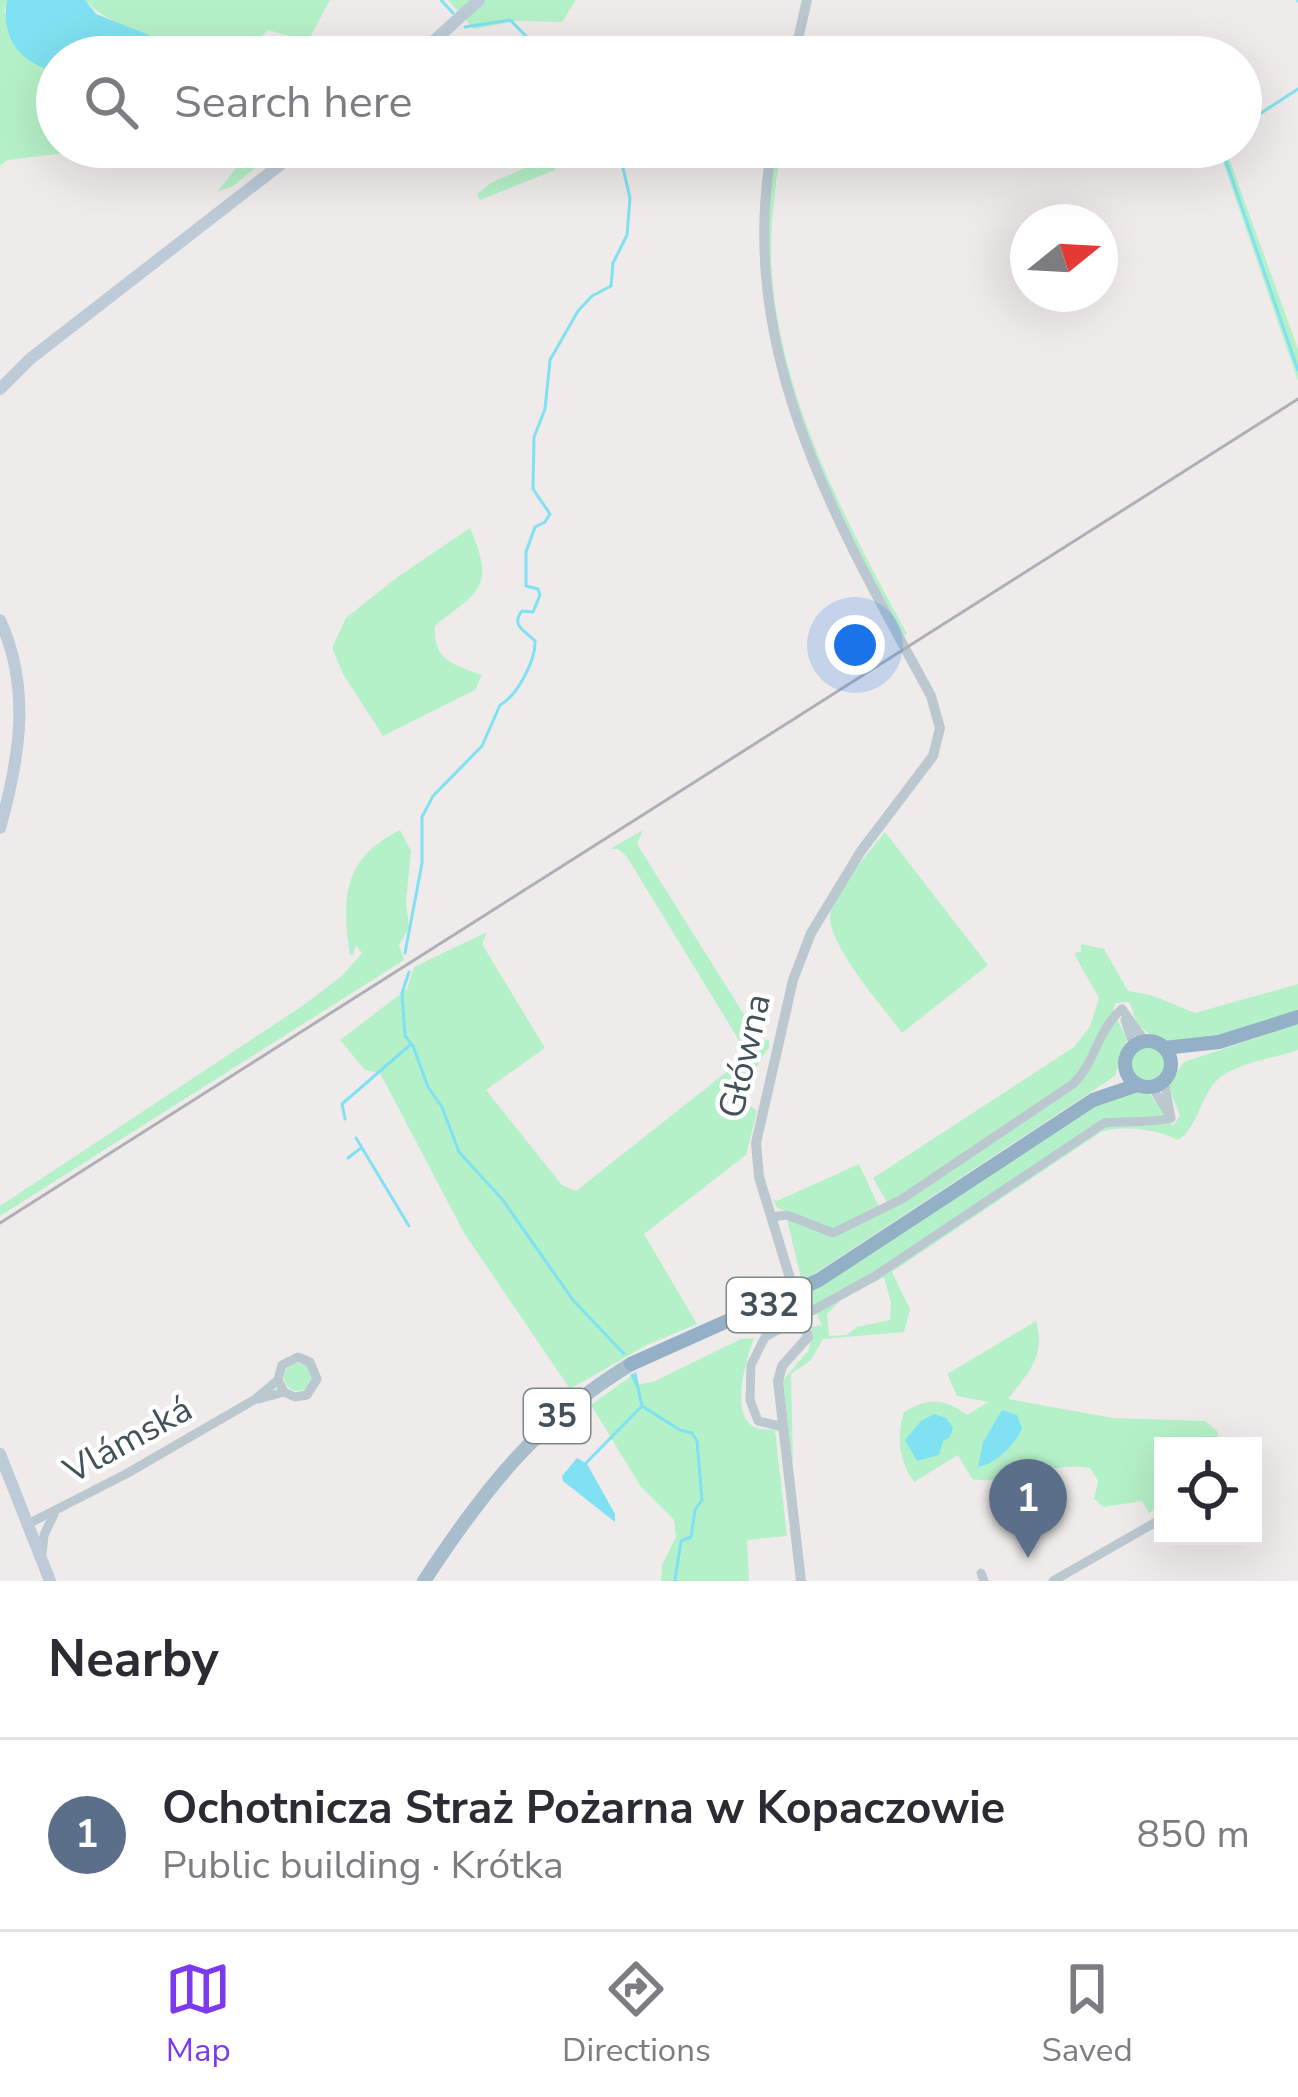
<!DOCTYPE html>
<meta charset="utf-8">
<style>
body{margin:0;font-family:"Nunito Sans",sans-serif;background:#f7f7f7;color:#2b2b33}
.controls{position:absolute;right:36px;bottom:36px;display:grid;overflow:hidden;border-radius:0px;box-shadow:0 12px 48px #0002}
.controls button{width:108px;height:108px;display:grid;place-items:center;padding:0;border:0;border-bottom:3px solid #e1e1e2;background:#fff;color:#2b2b33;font:60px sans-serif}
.compass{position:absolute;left:1010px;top:204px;width:108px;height:108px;border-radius:50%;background:#fff;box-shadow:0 12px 48px #0002;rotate:72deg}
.you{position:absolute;left:855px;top:645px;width:42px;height:42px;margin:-30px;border:9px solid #fff;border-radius:50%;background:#1a73e8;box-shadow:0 0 0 18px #1a73e833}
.badge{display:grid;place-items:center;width:78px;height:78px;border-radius:50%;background:#7c3aed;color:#fff;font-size:39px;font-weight:700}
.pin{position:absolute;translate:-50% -99px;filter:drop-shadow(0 3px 6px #0008)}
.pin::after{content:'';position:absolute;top:63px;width:42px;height:36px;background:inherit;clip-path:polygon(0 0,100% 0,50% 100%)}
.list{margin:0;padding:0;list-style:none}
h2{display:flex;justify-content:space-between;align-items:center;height:156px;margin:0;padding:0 48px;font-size:51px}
h2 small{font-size:39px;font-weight:400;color:#7c7c81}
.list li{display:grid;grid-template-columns:78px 1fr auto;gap:36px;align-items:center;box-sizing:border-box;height:192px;padding:0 48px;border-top:3px solid #e1e1e2}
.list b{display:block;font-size:45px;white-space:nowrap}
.list p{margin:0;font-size:39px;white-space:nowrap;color:#7c7c81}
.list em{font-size:39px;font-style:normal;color:#7c7c81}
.icon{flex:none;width:66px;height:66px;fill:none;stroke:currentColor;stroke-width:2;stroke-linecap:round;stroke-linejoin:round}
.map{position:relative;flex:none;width:1298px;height:1581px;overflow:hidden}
.search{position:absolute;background:#fff;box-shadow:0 12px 48px #0002;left:36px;right:36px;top:36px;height:132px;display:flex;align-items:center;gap:30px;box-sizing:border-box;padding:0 42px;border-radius:66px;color:#7c7c81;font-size:45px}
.sheet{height:348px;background:#fff}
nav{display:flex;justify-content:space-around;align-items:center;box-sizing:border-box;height:168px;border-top:3px solid #e1e1e2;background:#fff;font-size:33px;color:#7c7c81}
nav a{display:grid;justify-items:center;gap:6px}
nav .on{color:#7c3aed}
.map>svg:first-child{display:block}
.green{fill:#b5f1c8;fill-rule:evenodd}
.water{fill:#7fe1f1}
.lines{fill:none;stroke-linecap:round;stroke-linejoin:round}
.stream{stroke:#7fe1f1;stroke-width:3}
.minor{stroke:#bbc8cf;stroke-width:9}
.tertiary{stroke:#bbc8cf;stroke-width:10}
.secondary{stroke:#bccbd7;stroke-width:12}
.primary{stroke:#a9becd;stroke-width:14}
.trunk{stroke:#94b0c6;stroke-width:14}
.rail{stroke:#adb1b7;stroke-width:3}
.labels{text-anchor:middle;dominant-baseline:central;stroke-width:9;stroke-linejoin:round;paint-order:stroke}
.shield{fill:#fff;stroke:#7b858c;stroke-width:3}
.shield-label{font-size:33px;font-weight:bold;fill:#43515a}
.street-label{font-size:36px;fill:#43515a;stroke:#fff}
</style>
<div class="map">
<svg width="1298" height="1581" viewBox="0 0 1298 1581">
<rect width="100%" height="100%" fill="#efebeb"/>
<g class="green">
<polygon points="0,0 7,0 4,12 50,71 57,71 57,147 81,147 65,153 7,160 0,166"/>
<path d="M85,0h245l-22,41 -40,-11 -28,27h-83l1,-6c-25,-31 -47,-23 -73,-51z"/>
<polygon points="448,0 576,0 562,22 517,21 474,29"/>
<polygon points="253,147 282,147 233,186 217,192"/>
<path d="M776,147h5c-6,42 -12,85 -9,128 10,128 75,248 135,359l-5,2c-57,-114 -123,-231 -134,-360 -4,-43 2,-87 8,-129z"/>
<polygon points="1218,147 1229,147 1230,161 1298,349 1298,381"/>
<polygon points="554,155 559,160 555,170 480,200 477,194 491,183"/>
<path d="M470,528c27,62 7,63 -35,98 -3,34 19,39 47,49l-7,15 -92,46 -40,-62 -11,-26 14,-30 50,-40z"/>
<path d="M400,830l11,21 -5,51 3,26 -10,17 5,15 -404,256v-10l305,-202 38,-29 19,-22 -6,-8 -3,10h-3c-9,-57 -7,-97 50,-125z"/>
<path d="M643,830l-6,14 118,188 7,9 7,-1v8c-14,16 -20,35 -20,57l8,6 -11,44 -102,79 53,90 -50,21 -77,44 -106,-156 -84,-160 -15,-3 -25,-30 67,-51 7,-22 73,-35 -5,12 63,104 -59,42 76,95 14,6 172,-136 -121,-198 -9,-8h-8z"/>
<path d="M885,832l103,133 -86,68c-16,-23 -81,-95 -71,-122 10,-28 36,-56 54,-79z"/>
<path d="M1081,944l23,5 24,42 23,4 44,18 103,-29v26c-42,13 -123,54 -157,17 -8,-8 -7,-16 -12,-25l-13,1 -3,7 14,29 -12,37 -313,206 -15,-62 2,-8 -12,-4 -4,-10 4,3 82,-37 20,43 8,-5 -14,-24 201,-131 16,-20 9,-29 -25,-44 7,-3z"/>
<path d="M1298,1024v26c-23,8 -56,12 -76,26 -22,16 -23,52 -44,64 -22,-11 -54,-15 -77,-8l-209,140 18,37 -6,23 -81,7 -12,21 -20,14 2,91 -10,-85 26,-30 3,-23 10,-2 -15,-31 304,-198 19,-7 19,4 24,33 7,-10 -12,-31 16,-23zM884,1277l7,26 -1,17 -33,7 -10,8 -18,1 -2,-22 14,-14z"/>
<circle cx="1148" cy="1064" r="17"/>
<path d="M1036,1321c11,35 -9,53 -28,78l105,19 92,3 12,10 5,15h-59v59l-14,8 -7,-12 -38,6 -10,-8 4,-18 -8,-13c-44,-7 -80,18 -118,11l-14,-24 -44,27c-15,-22 -18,-43 -10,-70 25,-15 40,-14 63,3l21,-13 -31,-6 -10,-22z"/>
<path d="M754,1338c-7,20 -25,75 0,89 6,3 14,2 21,3l12,106 -40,4 2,41h-88l1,-16 14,-28 -2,-17 -33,-33 -50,-82 40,-29 5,9 19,-4 86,-42z"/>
<circle cx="298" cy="1377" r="14"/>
</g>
<g class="water">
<path d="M7,0h78l11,14 53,21 8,22h-100v14c-37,-6 -57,-34 -50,-71z"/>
<path d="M1002,1410l15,5 5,13c-6,16 -26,36 -44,39l5,-25z"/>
<polygon points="934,1414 946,1418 953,1428 950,1437 943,1441 939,1455 917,1461 905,1440 921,1421"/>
<polygon points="577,1458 587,1464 615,1514 615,1522 563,1481 562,1476"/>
</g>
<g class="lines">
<g class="stream">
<polyline points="441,0 453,13"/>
<polyline points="1298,0 1298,1"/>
<polyline points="465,27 510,20 532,42 562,57"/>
<polyline points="1241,126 1298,89"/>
<polyline points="1221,147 1298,370"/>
<path d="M405,953l17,-90v-46l11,-21 49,-50 18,-41c17,-9 36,-45 35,-64 -9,-10 -25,-15 -13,-30l11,1 7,-17 -2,-6 -12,-3v-34l9,-25 10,-5 5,-8 -17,-25 1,-52 11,-28 5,-49 28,-49 14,-15 19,-10 2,-23 14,-28 3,-37 -7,-30 -11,-21"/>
<polyline points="409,972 402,993 405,1036 413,1046 428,1087 442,1107 459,1152 502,1199 573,1300 624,1354"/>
<polyline points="345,1119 342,1104 410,1045"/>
<polyline points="356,1138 409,1226"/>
<polyline points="348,1158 361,1148"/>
<polyline points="635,1374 642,1406 680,1430 692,1433 697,1441 702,1500 695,1510 691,1537 681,1541 675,1581"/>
<polyline points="632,1375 637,1386"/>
<polyline points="586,1463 642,1406"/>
</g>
<g class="minor">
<polyline points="1122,1009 1145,1041"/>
<polyline points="1125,1020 1134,1046"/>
<polyline points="1164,1081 1171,1118"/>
<polyline points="1152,1087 1168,1113"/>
<path d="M771,1217l16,-2 46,18 69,-34 171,-115c23,-22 24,-54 49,-75"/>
<polyline points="259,1399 284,1392 295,1397 307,1395 317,1379 310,1362 298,1357 282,1365 278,1380 284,1392"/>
<path d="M783,1427l-25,-6 -8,-21 1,-35 14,-28 110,-61 229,-153c23,-3 45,1 67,-5"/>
<polyline points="26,1525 126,1474 254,1400 278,1380"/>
<polyline points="42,1554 44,1535 54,1514"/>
<polyline points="981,1573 984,1581"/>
<polyline points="1053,1581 1163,1518"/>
</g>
<g class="tertiary">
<polyline points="794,57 807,0"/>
<path d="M772,147c-37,205 65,376 159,549l9,32 -7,28 -72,95 -50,82 -18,47 -37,163 3,34 49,160 -26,29 -4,15 23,200"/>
</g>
<g class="secondary">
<polyline points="416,57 479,0"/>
<polyline points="0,389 30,359 303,147"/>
<path d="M0,620c31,68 20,137 0,208"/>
<polyline points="0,1454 50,1581"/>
</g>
<path class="primary" d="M424,1581c59,-90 113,-160 207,-217"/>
<g class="trunk">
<circle cx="1148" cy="1064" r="23"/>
<polyline points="1164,1048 1219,1042 1298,1017"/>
<polyline points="631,1364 819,1280 1093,1100 1137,1085"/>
</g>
<polyline class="rail" points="0,1223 1298,399"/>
</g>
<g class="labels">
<g class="shield">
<rect x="727" y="1278" width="84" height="54" rx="9"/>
<rect x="524" y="1389" width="66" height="54" rx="9"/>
</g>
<g class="shield-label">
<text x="769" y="1305">332</text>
<text x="557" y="1416">35</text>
</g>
<g class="street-label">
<text transform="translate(745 1056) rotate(-77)">Główna</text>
<text transform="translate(128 1440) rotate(-29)">Vlámská</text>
</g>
</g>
</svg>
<div class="controls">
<button><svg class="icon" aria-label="locate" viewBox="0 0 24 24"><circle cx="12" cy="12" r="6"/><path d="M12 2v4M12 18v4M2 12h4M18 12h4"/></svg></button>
</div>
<svg class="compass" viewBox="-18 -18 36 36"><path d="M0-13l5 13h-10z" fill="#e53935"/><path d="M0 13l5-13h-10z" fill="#7c7c81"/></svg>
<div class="you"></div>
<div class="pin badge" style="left:1028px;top:1558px;background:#5c6f8a">1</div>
<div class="search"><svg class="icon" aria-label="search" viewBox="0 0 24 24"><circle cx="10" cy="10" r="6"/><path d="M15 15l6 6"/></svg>Search here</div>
</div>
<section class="sheet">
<h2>Nearby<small></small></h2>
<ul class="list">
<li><span class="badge" style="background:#5c6f8a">1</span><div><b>Ochotnicza Straż Pożarna w Kopaczowie</b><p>Public building · Krótka</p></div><em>850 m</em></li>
</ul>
</section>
<nav>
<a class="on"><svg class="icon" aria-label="map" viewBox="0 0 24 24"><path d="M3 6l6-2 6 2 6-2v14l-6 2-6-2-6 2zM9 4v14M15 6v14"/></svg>Map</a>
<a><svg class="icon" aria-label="directions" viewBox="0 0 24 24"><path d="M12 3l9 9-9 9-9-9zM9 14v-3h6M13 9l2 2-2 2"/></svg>Directions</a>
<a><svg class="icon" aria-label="saved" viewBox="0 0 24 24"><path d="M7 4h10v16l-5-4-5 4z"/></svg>Saved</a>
</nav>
